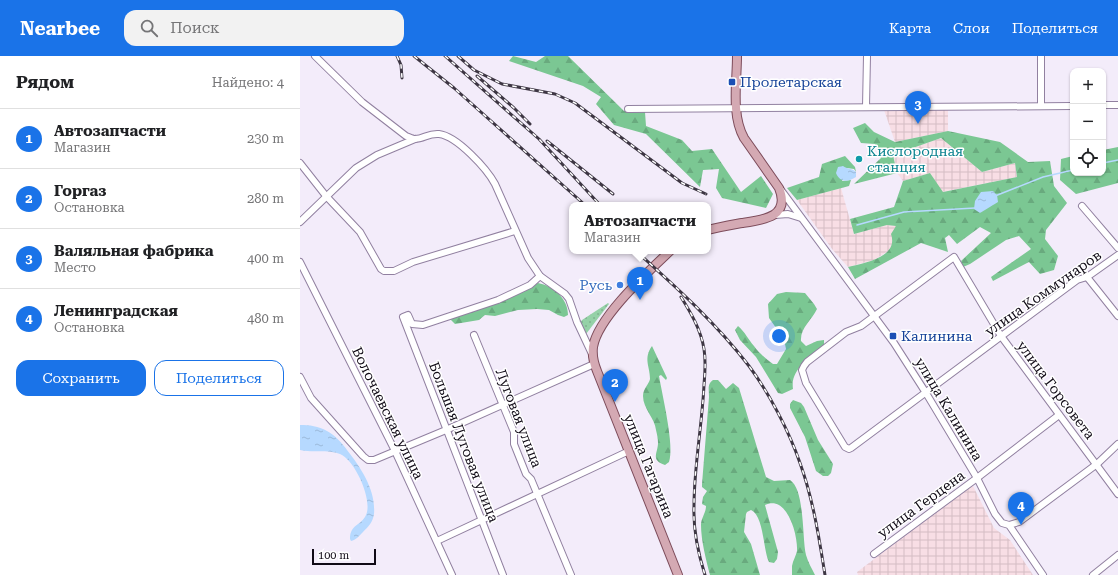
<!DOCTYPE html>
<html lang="ru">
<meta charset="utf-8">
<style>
body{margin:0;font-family:"Roboto Serif",serif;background:#f2f2f2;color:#202124}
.controls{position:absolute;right:12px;top:12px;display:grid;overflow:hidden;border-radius:8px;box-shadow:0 1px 3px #0004}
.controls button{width:36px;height:36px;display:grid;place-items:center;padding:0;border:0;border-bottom:1px solid #e0e0e0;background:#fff;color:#202124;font:20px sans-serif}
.scale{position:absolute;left:12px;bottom:10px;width:64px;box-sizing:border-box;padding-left:4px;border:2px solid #100a16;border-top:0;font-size:11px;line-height:14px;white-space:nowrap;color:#100a16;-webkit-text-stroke:3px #fff;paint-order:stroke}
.you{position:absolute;left:479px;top:280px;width:14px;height:14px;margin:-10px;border:3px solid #fff;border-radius:50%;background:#1a73e8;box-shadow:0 0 0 6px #1a73e833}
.badge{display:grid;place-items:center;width:26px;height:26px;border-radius:50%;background:#1a73e8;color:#fff;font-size:13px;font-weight:700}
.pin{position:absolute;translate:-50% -33px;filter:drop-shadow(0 1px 2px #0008)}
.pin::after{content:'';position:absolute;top:21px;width:14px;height:12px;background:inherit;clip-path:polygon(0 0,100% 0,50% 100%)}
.popup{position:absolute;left:269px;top:146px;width:142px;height:52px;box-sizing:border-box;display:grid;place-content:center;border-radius:8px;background:#fff;filter:drop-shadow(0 1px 3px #0005);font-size:13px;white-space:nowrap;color:#757577}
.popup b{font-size:15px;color:#202124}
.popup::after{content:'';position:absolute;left:50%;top:100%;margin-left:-8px;border:8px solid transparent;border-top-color:#fff}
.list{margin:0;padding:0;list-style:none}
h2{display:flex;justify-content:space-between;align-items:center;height:52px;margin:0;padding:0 16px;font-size:17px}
h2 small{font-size:13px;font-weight:400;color:#757577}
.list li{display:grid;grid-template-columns:26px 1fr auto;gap:12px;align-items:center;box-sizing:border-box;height:60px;padding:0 16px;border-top:1px solid #e0e0e0}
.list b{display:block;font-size:15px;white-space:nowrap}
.list p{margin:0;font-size:13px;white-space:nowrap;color:#757577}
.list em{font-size:13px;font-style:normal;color:#757577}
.actions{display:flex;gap:8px;padding:12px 16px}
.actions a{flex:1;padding:9px 0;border:1px solid #1a73e8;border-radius:12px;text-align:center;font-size:14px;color:#1a73e8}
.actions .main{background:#1a73e8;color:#fff}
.icon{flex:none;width:22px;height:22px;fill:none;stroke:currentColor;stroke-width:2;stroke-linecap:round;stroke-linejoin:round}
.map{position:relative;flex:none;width:818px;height:519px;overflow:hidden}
header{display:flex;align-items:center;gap:24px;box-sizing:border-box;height:56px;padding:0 20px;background:#1a73e8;color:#fff}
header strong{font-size:19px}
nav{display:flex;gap:22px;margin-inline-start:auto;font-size:14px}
.search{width:280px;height:36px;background:#f2f2f2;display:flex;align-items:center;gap:10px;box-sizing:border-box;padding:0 14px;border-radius:12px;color:#757577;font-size:15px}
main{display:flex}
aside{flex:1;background:#fff}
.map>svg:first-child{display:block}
.industrial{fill:url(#industrial-grid)}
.grass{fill:url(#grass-dots)}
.forest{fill:url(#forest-firs)}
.water{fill:url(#water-ripples)}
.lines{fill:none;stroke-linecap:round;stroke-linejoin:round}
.stream{stroke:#b6d9ff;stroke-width:1.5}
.minor-casing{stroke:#9180a0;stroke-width:8}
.major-casing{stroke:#7d4c5b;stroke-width:10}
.minor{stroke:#fff;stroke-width:6}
.major{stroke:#d4a9b3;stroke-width:8}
.rail-casing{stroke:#3d3643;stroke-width:3}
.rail{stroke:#fff;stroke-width:1.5;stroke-dasharray:4.5;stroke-linecap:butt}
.transit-dot{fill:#1a4fb4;stroke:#fff;stroke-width:1.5}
.culture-dot{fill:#0f9aa8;stroke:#fff;stroke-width:1.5}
.shop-dot{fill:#3f7fe0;stroke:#fff;stroke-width:1.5}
.labels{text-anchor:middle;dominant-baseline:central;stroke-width:3;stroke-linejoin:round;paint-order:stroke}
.transit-label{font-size:14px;fill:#164399;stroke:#fff;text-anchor:start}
.culture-label{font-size:14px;fill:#0d838f;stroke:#fff;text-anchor:start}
.shop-label{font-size:14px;fill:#366cbe;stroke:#fff;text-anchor:end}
.street-label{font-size:14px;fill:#100a16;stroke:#fff}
</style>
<header>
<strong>Nearbee</strong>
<div class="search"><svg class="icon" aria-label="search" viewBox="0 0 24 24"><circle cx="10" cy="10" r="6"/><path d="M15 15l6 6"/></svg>Поиск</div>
<nav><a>Карта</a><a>Слои</a><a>Поделиться</a></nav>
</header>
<main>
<aside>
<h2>Рядом<small>Найдено: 4</small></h2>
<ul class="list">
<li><span class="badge">1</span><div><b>Автозапчасти</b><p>Магазин</p></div><em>230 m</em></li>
<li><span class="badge">2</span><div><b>Горгаз</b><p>Остановка</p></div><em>280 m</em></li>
<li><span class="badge">3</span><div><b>Валяльная фабрика</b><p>Место</p></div><em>400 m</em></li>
<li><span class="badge">4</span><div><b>Ленинградская</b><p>Остановка</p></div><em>480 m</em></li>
</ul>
<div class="actions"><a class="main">Сохранить</a><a>Поделиться</a></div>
</aside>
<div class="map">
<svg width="818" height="519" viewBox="0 0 818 519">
<defs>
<pattern id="industrial-grid" width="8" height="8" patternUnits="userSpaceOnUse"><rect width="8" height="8" fill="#f8dee5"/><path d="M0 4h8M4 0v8" fill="none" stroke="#d4bdc4"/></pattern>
<pattern id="grass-dots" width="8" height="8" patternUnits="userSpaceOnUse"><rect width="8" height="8" fill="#95d1a7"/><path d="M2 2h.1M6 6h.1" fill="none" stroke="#7fb28f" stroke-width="1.8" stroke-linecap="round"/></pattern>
<pattern id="forest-firs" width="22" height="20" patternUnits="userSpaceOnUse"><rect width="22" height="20" fill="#7bc793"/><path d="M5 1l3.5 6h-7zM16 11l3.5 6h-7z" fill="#69aa7e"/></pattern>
<pattern id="water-ripples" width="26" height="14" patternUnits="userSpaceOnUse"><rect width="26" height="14" fill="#b6d9ff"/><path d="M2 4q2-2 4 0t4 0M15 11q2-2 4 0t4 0" fill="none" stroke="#9bb9da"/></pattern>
</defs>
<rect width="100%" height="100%" fill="#f3ecfa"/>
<g class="industrial">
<polygon points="648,53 648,75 595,86 584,54"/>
<polygon points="641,82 682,116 715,107 717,121 642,136 630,117 603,125 597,117 593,99"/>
<polygon points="541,132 554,178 587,169 597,170 594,185 590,194 574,204 548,211 532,193 497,144"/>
<polygon points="673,430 694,472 710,484 733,519 558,519 557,516 614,473 671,431"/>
</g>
<polygon class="grass" points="308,247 309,248 286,278 283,276 280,267 282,264"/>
<g class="forest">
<polygon points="213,0 236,6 245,0 268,0 324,55 345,56 346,70 382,84 392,95 412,93 441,136 461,120 473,138 466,152 422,142 416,132 419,113 403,114 400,131 346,78 314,69 296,48 301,41 283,30 209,5"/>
<path d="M565,67l9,9 21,10 53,-11 52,11 28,20 22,-1 4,25 13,17 -21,27 -1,9 13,17 -4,14 -14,4 -11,-12 -36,19 -2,-4 40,-28 -12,-13 -13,4 -36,24 -7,3 -2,-6 30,-28 -11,-6 -23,17 -8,-9 -4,3 3,14 -27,-9 -66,36 -7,-12c17,-4 51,-10 43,-33l5,-8 -9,-1 -33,9 -4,-15 44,-12 9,-26 27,-8 13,19 74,-15 -2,-14 -33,9 -41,-34 -48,17 4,18 -43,11 27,-26 -6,-14 -14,-1 -8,-15z"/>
<polygon points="818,91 818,127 776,138 760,124 761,103 773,100 773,117 803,117 803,94"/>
<polygon points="545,100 555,111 556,116 554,113 547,112 542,125 551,124 549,130 497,144 487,132 519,121 522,108"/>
<path d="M238,227c15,3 30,15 30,32l-4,2 -6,-2 -9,-5 -12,-1 -19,1 -23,6 -10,-1 -6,5 -24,4 -4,-4 1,-5z"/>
<path d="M486,236l19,1 9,11 3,5c-5,11 -17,19 -16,32l5,5 11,-5 7,-1v7c-14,11 -34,22 -31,42l-11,5 -4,-1 -22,-36 -16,-17 -5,-10 3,-4c7,6 10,13 16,20 5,7 12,13 19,18h4l9,-15 -2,-10 -15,-21 -1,-14 9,-10z"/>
<path d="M352,290l15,32 -1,2 -5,-5 -2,1c3,18 16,71 10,86l-4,3c-15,-5 -7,-12 -7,-22 0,-4 -1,-9 -2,-13 -1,-12 -13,-21 -13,-34 0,-7 6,-12 7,-17 0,-13 -7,-20 2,-33z"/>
<path d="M413,324h5l8,9 7,-6 6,5 27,89 8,4 16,-1c15,9 12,59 16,75 2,7 6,14 9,20h-23c0,-3 0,-7 0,-9 1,-6 4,-10 5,-15 1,-16 -10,-57 -32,-46l13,47 -1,7 -3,4 -5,-1c-6,-12 -5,-46 -18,-52l-4,2 -1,2 -2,18 7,12 9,31h-50c-4,-15 -9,-35 -9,-50 0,-7 5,-12 5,-19l-4,-2 1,-7 4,-6 -5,-4v-3l7,-87c0,-7 -2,-13 4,-17z"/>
<polygon points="493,344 501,347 504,351 518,384 533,408 531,417 528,420 523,420 516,415 505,381 490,352 490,348"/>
</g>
<g class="water">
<path d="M543,110c4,3 9,2 13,6v5c-8,5 -16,6 -20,-4l2,-6z"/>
<polygon points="693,135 697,139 698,146 680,157 674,153 675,145 681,136"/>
<path d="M0,369c10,0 18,1 27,6 8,4 15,12 20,19 14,18 29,40 27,64 -1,8 -6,13 -11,18 -4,4 -7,8 -12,9l-1,-2c0,-15 11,-13 16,-24 7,-15 -11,-55 -26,-61 -13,-5 -27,-1 -40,-4z"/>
</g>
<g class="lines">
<g class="stream">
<polyline points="803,107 818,104"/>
<polyline points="695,140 743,121 773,114"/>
<polyline points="557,169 604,156 675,152"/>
</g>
<defs>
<g id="minor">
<path d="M15,0l47,46 44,34c3,1 7,3 9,3 9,0 13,-6 24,-5 18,2 48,35 56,50l33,74 12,18 25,18 4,5 8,23 15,32"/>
<polyline points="741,0 741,50"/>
<polyline points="803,49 818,49"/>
<polyline points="566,51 567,0"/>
<polyline points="328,53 773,50"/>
<polyline points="0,107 26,140 60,176 81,213 84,215 94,215 113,206 215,175"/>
<polyline points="481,134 594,287 626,337 677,422 695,458 702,467 709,469 743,519"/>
<polyline points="782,150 818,192"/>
<polyline points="475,159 488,158 501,162"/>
<polyline points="0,166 56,112 77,99 115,83"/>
<polyline points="818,199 787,221 777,224 551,392 549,393 545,391 506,327 502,314 504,310 507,306 546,276 561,270 654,201 701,280 818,438"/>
<polyline points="0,206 95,395 152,519"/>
<polyline points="787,221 818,260"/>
<polyline points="174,279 214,376 214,388 226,418 231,423 271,519"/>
<polyline points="0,321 11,342 63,400 68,404 74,404 146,374 294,308"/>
<polyline points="709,469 719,466 797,408 818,388"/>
<polyline points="137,485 329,395"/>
<polyline points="574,498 677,422 759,359"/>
<polyline points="203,519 103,261 108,259 112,268 123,269 198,244 230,229 240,220"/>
<polyline points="793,519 818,499"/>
</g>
<g id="major">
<path d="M408,174c11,-3 23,-5 34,-7 21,-3 49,-6 37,-35l-35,-50c-13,-23 -7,-56 -7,-82"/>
<path d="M370,195c-22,21 -72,66 -77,96 -1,9 1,17 4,24l81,204"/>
</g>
</defs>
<use href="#minor" class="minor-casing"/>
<use href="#major" class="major-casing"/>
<use href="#minor" class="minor"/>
<use href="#major" class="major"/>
<defs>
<g id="rail">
<polyline points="97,0 101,9 102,22"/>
<polyline points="114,0 154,32 285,149"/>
<polyline points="145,0 239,83 300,149"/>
<polyline points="158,0 174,14 202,28 255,38 275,47 382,127 406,138"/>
<polyline points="177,20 214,52 230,68"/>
<polyline points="247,85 313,138"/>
<path d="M336,195c40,36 80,72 113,115 20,27 40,65 51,97 13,36 19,74 25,112"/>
<path d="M381,241c10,16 20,33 23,52 2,12 1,25 0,36 -2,41 -10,81 -10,121 -1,24 4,47 11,69"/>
</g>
</defs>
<use href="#rail" class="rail-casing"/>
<use href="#rail" class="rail"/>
</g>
<g class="transit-dot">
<rect x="428" y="22" width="8" height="8" rx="2"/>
<rect x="589" y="276" width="8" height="8" rx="2"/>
</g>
<circle class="culture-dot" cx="559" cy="103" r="4"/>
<circle class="shop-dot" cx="320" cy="229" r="4"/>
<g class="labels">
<g class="transit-label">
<text x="440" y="26">Пролетарская</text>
<text x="601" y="280">Калинина</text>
</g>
<g class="culture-label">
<text x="567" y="95">Кислородная<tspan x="567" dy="16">станция</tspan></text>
</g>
<g class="shop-label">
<text x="312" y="229">Русь</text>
</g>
<g class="street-label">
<text transform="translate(743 237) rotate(-35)">улица Коммунаров</text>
<text transform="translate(756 334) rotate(53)">улица Горсовета</text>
<text transform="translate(649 353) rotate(59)">улица Калинина</text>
<text transform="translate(88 357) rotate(64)">Волочаевская улица</text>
<text transform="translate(219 362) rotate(69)">Луговая улица</text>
<text transform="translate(164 386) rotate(69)">Большая Луговая улица</text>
<text transform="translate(349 410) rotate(68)">улица Гагарина</text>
<text transform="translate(621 448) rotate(-36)">улица Герцена</text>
</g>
</g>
</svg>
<div class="controls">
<button>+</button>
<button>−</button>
<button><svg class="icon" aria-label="locate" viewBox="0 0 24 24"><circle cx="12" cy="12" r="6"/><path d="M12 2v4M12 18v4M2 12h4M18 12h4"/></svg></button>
</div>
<div class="scale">100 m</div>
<div class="you"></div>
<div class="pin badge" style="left:340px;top:244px">1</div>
<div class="popup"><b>Автозапчасти</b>Магазин</div>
<div class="pin badge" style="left:315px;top:346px">2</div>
<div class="pin badge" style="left:618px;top:68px">3</div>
<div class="pin badge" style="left:721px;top:469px">4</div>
</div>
</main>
